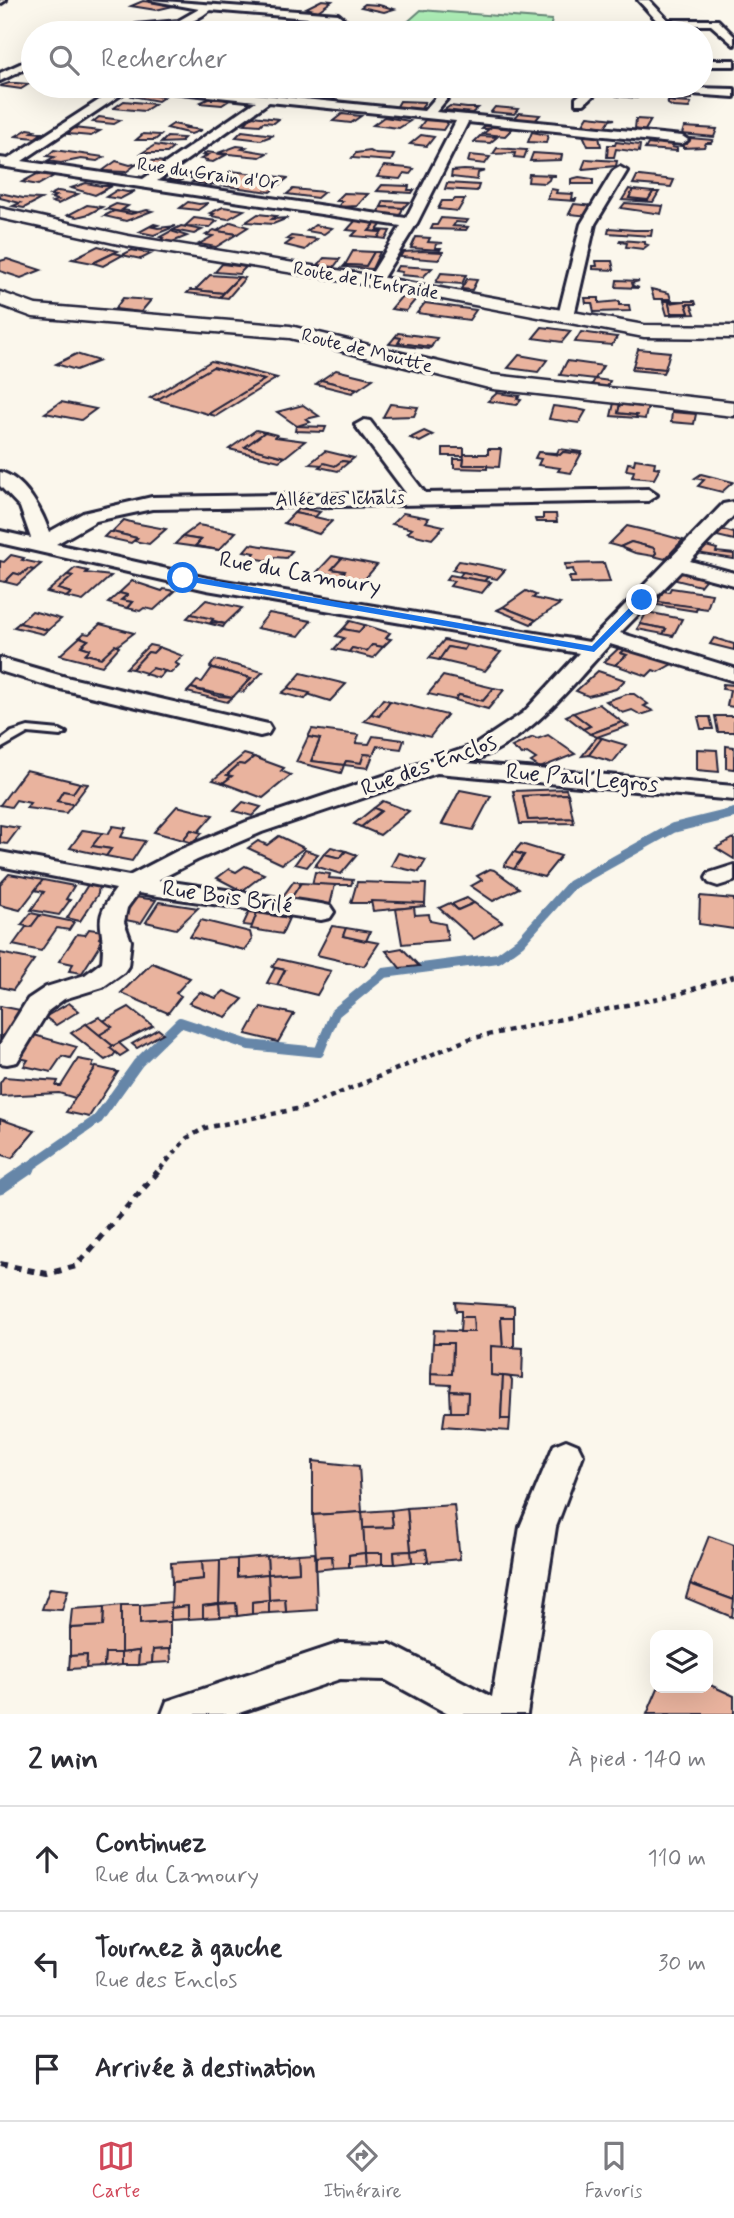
<!DOCTYPE html>
<html lang="fr">
<meta charset="utf-8">
<style>
body{margin:0;font-family:Mynerve,sans-serif;background:#f2f2f3;color:#2b2b33}
.controls{position:absolute;right:21px;bottom:21px;display:grid;overflow:hidden;border-radius:14px;box-shadow:0 7px 28px #0002}
.controls button{width:63px;height:63px;display:grid;place-items:center;padding:0;border:0;border-bottom:2px solid #e1e1e2;background:#fff;color:#2b2b33;font:35px sans-serif}
.stop{position:absolute;width:21px;height:21px;margin:-16px;border:5px solid #1a73e8;border-radius:50%;background:#fff}
.stop.end{background:#1a73e8;border-color:#fff;box-shadow:0 2px 7px #0008}
.list{margin:0;padding:0;list-style:none}
h2{display:flex;justify-content:space-between;align-items:center;height:91px;margin:0;padding:0 28px;font-size:30px}
h2 small{font-size:23px;font-weight:400;color:#7c7c81}
.list li{display:grid;grid-template-columns:46px 1fr auto;gap:21px;align-items:center;box-sizing:border-box;height:105px;padding:0 28px;border-top:2px solid #e1e1e2}
.list b{display:block;font-size:26px;white-space:nowrap}
.list p{margin:0;font-size:23px;white-space:nowrap;color:#7c7c81}
.list em{font-size:23px;font-style:normal;color:#7c7c81}
.icon{flex:none;width:38px;height:38px;fill:none;stroke:currentColor;stroke-width:2;stroke-linecap:round;stroke-linejoin:round}
.map{position:relative;flex:none;width:734px;height:1714px;overflow:hidden}
.search{position:absolute;background:#fff;box-shadow:0 7px 28px #0002;left:21px;right:21px;top:21px;height:77px;display:flex;align-items:center;gap:18px;box-sizing:border-box;padding:0 24px;border-radius:38px;color:#7c7c81;font-size:26px}
.sheet{height:406px;background:#fff}
nav{display:flex;justify-content:space-around;align-items:center;box-sizing:border-box;height:98px;border-top:2px solid #e1e1e2;background:#fff;font-size:19px;color:#7c7c81}
nav a{display:grid;justify-items:center;gap:4px}
nav .on{color:#d1495b}
.map>svg:first-child{display:block}
.green{fill:#aeefb7;stroke:#688879;stroke-width:2}
.lines{fill:none;stroke-linecap:round;stroke-linejoin:round}
.stream-far1{stroke:#6686a8;stroke-width:10}
.stream{stroke:#6686a8;stroke-width:13}
.building{fill:#e9b39e;stroke:#22223b;stroke-width:2}
.service-casing{stroke:#22223b;stroke-width:6}
.minor-casing{stroke:#22223b;stroke-width:6}
.tertiary-casing{stroke:#22223b;stroke-width:5}
.secondary-casing{stroke:#22223b;stroke-width:5}
.path-far1{stroke:#22223b;stroke-width:4.5;stroke-dasharray:5 5;stroke-linecap:butt}
.path{stroke:#22223b;stroke-width:6;stroke-dasharray:7 7;stroke-linecap:butt}
.service{fill:#fbf7ec;fill-rule:evenodd}
.minor{fill:#fbf7ec;fill-rule:evenodd}
.tertiary{fill:#fbf7ec;fill-rule:evenodd}
.secondary{fill:#fbf7ec;fill-rule:evenodd}
.route{fill:#1a73e8}
.labels{text-anchor:middle;dominant-baseline:central;stroke-width:7;stroke-linejoin:round;paint-order:stroke}
.far-street-label{font-size:19px;fill:#22223b;stroke:#fbf7ec}
.street-label{font-size:23px;fill:#22223b;stroke:#fbf7ec}
</style>
<div class="map">
<svg width="734" height="1714" viewBox="0 0 734 1714">
<rect width="100%" height="100%" fill="#fbf7ec"/>
<filter id="ink" filterUnits="userSpaceOnUse"><feTurbulence type="fractalNoise" baseFrequency=".0143" numOctaves="2"/><feDisplacementMap in="SourceGraphic" scale="14" xChannelSelector="R" yChannelSelector="G"/><feConvolveMatrix kernelMatrix="1 2 1 2 8 2 1 2 1" color-interpolation-filters="sRGB"/></filter>
<g filter="url(#ink)">
<polygon class="green" points="421,10 552,20 549,33 395,33"/>
<g class="lines">
<polyline class="stream-far1" points="26,1169 98,1119 138,1063 180,1022 249,1045 319,1052 335,1013 384,973 498,958 520,942 571,885 673,828 734,813"/>
<polyline class="stream" points="0,1188 29,1168"/>
</g>
<g class="building">
<polygon points="322,0 332,1 318,11 306,8"/>
<polygon points="143,1 168,4 166,5 173,6 156,10 131,6"/>
<polygon points="365,4 379,5 394,9 384,12 361,7"/>
<polygon points="356,24 381,26 374,31 350,28"/>
<polygon points="9,83 16,83 29,84 21,89 0,86"/>
<polygon points="324,90 341,91 335,98 319,97"/>
<polygon points="622,90 632,90 642,91 637,98 617,96"/>
<polygon points="135,94 164,97 158,101 132,96"/>
<polygon points="677,94 692,94 692,99 668,101 671,95"/>
<polygon points="208,99 224,99 228,101 222,105 199,103"/>
<polygon points="124,101 155,104 144,111 114,108"/>
<polygon points="400,101 425,102 421,109 396,108"/>
<polygon points="668,101 674,102 691,103 689,108 673,107 668,104"/>
<polygon points="450,106 467,108 478,108 472,113 444,110"/>
<polygon points="495,107 518,109 514,114 491,112"/>
<polygon points="519,113 540,115 535,121 514,119"/>
<polygon points="342,114 361,116 351,123 333,121"/>
<polygon points="252,116 279,119 274,123 263,122 260,125 245,124"/>
<polygon points="588,116 615,119 610,120 605,127 583,124"/>
<polygon points="99,117 121,120 114,124 93,122"/>
<polygon points="384,117 410,121 399,128 373,125"/>
<polygon points="636,119 651,120 644,132 635,129"/>
<polygon points="425,120 449,121 443,130 419,128"/>
<polygon points="173,124 188,127 186,128 202,130 191,134 167,128"/>
<polygon points="485,126 512,129 505,136 483,134 489,129 482,129"/>
<polygon points="684,127 717,129 714,137 682,134"/>
<polygon points="73,128 100,131 91,136 68,134"/>
<polygon points="28,129 35,130 32,132 42,133 35,138 16,136"/>
<polygon points="242,131 274,135 261,140 236,137"/>
<polygon points="532,132 548,135 546,143 528,142"/>
<polygon points="143,134 161,135 155,140 136,140"/>
<polygon points="421,135 434,137 427,146 410,144"/>
<polygon points="583,135 599,137 601,146 588,146"/>
<polygon points="480,136 497,137 490,143 474,142"/>
<polygon points="167,137 184,138 180,142 183,142 161,143"/>
<polygon points="690,138 713,140 711,143 706,143 704,147 683,148 683,144 687,144"/>
<polygon points="657,141 675,141 672,147 677,148 677,151 645,149 648,144 655,145"/>
<polygon points="616,142 640,145 639,152 616,149 614,157 607,157 608,145 615,145"/>
<polygon points="155,145 173,148 167,153 142,153"/>
<polygon points="237,146 246,147 242,149 267,153 260,157 218,153"/>
<polygon points="497,148 526,150 527,150 524,158 514,157 515,153 493,154"/>
<polygon points="54,150 104,157 97,161 81,159 61,163 47,161 54,157 47,156"/>
<polygon points="370,151 376,154 394,155 391,161 352,158 356,153"/>
<polygon points="207,152 226,155 213,162 205,161 208,160 201,159 208,155 203,155"/>
<polygon points="533,153 562,155 561,160 530,161"/>
<polygon points="470,155 490,157 485,164 468,162"/>
<polygon points="586,159 617,161 616,166 582,169"/>
<polygon points="144,160 166,162 160,166 136,165"/>
<polygon points="116,161 130,165 138,163 126,172 102,171"/>
<polygon points="384,166 408,168 414,169 410,174 404,173 400,179 377,177"/>
<polygon points="464,170 485,171 478,173 477,180 451,177 452,171"/>
<polygon points="231,171 288,178 270,192 212,184"/>
<polygon points="179,172 191,174 180,181 168,180"/>
<polygon points="200,172 225,175 211,185 192,182 196,179 190,178"/>
<polygon points="37,174 54,176 38,185 22,182"/>
<polygon points="529,174 555,175 555,176 547,176 550,177 549,180 545,183 528,182"/>
<polygon points="637,176 640,176 674,180 671,187 633,184"/>
<polygon points="579,177 593,179 593,184 571,184 571,179"/>
<polygon points="86,183 102,186 112,186 95,195 71,188"/>
<polygon points="447,183 479,185 477,191 445,189"/>
<polygon points="382,185 409,186 408,190 414,190 412,193 377,191"/>
<polygon points="293,189 324,192 317,198 287,194"/>
<polygon points="551,189 557,190 556,193 573,194 572,199 576,199 575,201 547,199"/>
<polygon points="629,189 633,190 629,198 648,200 653,192 659,192 653,202 622,200"/>
<polygon points="117,190 127,192 135,191 120,199 106,197"/>
<polygon points="633,190 653,192 648,200 629,198"/>
<polygon points="58,191 78,194 58,204 52,202 58,200 51,198 56,196 50,195"/>
<polygon points="0,193 23,198 41,199 24,208 13,206 20,203 0,198"/>
<polygon points="344,193 368,194 357,206 338,207 342,201 336,201"/>
<polygon points="455,199 465,199 458,211 438,209 442,201 453,201"/>
<polygon points="384,201 409,202 403,208 381,207"/>
<polygon points="188,202 199,204 208,203 198,210 180,208"/>
<polygon points="625,203 663,206 661,214 621,208"/>
<polygon points="116,204 128,206 122,210 135,212 131,214 106,209"/>
<polygon points="574,204 595,206 590,216 569,214"/>
<polygon points="87,205 102,207 89,214 77,217 68,215"/>
<polygon points="223,207 244,210 228,219 211,216 214,214 210,213"/>
<polygon points="381,207 403,208 400,215 378,214"/>
<polygon points="147,210 152,211 126,221 104,216 114,211 131,214"/>
<polygon points="258,214 276,216 272,219 288,218 273,224 246,222"/>
<polygon points="194,218 217,221 210,227 185,226"/>
<polygon points="441,218 468,220 466,223 456,222 453,226 468,227 466,230 431,229 433,225 437,225"/>
<polygon points="356,220 376,223 369,231 382,232 378,238 352,236 357,231 347,230"/>
<polygon points="231,222 248,227 237,234 217,231"/>
<polygon points="376,223 382,224 377,230 390,231 386,239 378,238 382,232 369,231"/>
<polygon points="154,224 158,225 153,227 158,228 176,226 154,235 139,232"/>
<polygon points="315,225 332,228 324,234 307,231"/>
<polygon points="181,226 202,230 194,234 173,230"/>
<polygon points="609,228 634,230 652,230 651,236 608,233"/>
<polygon points="214,230 217,231 237,234 216,247 199,244 213,236 206,235"/>
<polygon points="171,231 174,232 187,236 172,242 161,240 163,238 160,237"/>
<polygon points="291,236 317,239 305,250 285,245 292,240 287,239"/>
<polygon points="416,237 430,238 428,242 443,243 436,244 435,248 441,248 440,250 411,248"/>
<polygon points="620,240 645,242 645,244 648,245 643,249 626,247 627,243 619,242"/>
<polygon points="98,246 118,251 93,263 72,259"/>
<polygon points="132,250 151,254 141,259 122,255"/>
<polygon points="353,251 374,252 366,266 345,265"/>
<polygon points="422,251 443,252 439,260 400,257 403,252"/>
<polygon points="374,252 380,252 372,269 343,267 345,265 366,266"/>
<polygon points="114,253 123,255 103,266 93,263"/>
<polygon points="324,258 340,259 334,267 318,265"/>
<polygon points="7,259 41,270 21,278 0,271 0,261"/>
<polygon points="596,261 612,261 614,270 593,269 593,266 597,266"/>
<polygon points="222,264 246,267 239,274 215,272"/>
<polygon points="398,266 432,268 423,277 401,275 402,272 395,271"/>
<polygon points="441,273 466,275 462,284 436,282"/>
<polygon points="210,275 239,277 223,293 195,290"/>
<polygon points="239,277 245,278 228,298 220,297"/>
<polygon points="467,279 477,280 472,290 461,289"/>
<polygon points="617,280 639,281 632,283 633,286 639,288 616,287"/>
<polygon points="651,289 669,293 671,299 654,299"/>
<polygon points="190,290 195,290 223,293 220,297 187,293"/>
<polygon points="401,297 416,299 406,311 391,309"/>
<polygon points="123,298 151,300 141,312 115,309"/>
<polygon points="585,298 599,298 599,303 619,301 619,305 629,305 630,311 594,312 592,303 586,303"/>
<polygon points="663,301 685,301 669,303 671,313 689,313 686,304 691,304 695,314 667,315"/>
<polygon points="685,301 695,301 696,304 686,304 689,313 671,313 669,303"/>
<polygon points="425,303 476,310 469,320 417,313"/>
<polygon points="542,327 571,331 562,342 533,338"/>
<polygon points="581,332 616,337 617,337 612,345 575,342"/>
<polygon points="398,333 437,338 431,347 398,343 401,338 395,337"/>
<polygon points="395,337 401,338 398,343 431,347 429,349 389,344"/>
<polygon points="638,349 670,352 665,369 633,366"/>
<polygon points="76,354 99,361 76,370 56,364"/>
<polygon points="519,355 547,360 538,372 508,368"/>
<polygon points="211,361 277,378 216,416 208,414 264,380 213,367 157,400 150,398"/>
<polygon points="567,361 603,366 595,379 560,375"/>
<polygon points="633,366 665,369 663,373 632,370"/>
<polygon points="213,367 264,380 208,414 157,400"/>
<polygon points="336,370 373,379 358,389 321,380"/>
<polygon points="595,379 610,381 606,389 590,388"/>
<polygon points="321,380 358,389 352,393 316,384"/>
<polygon points="497,393 520,396 517,399 521,400 517,405 488,401"/>
<polygon points="61,402 96,409 81,420 45,413"/>
<polygon points="614,403 620,404 618,413 637,415 636,418 611,416"/>
<polygon points="390,404 418,407 414,416 383,417"/>
<polygon points="620,404 648,406 645,419 636,418 637,415 618,413"/>
<polygon points="303,405 319,416 306,419 310,422 297,426 277,412"/>
<polygon points="553,406 577,409 586,411 579,423 549,419"/>
<polygon points="672,412 696,414 694,424 671,422"/>
<polygon points="296,426 297,426 326,427 324,432 295,431"/>
<polygon points="256,430 265,432 245,447 285,457 279,461 229,449"/>
<polygon points="424,431 433,435 420,442 410,438"/>
<polygon points="265,432 277,435 275,437 305,441 285,457 245,447"/>
<rect x="443" y="448" width="21" height="8"/>
<polygon points="488,449 501,449 499,467 463,465 464,454 488,454"/>
<polygon points="559,449 582,452 581,454 563,452 560,455 538,452 557,453"/>
<polygon points="325,451 354,458 349,462 342,461 335,466 309,464"/>
<polygon points="538,452 560,455 563,452 581,454 571,473 558,471 560,468 538,465 541,459 535,458"/>
<polygon points="454,459 464,459 463,465 487,465 487,469 454,468"/>
<polygon points="635,459 655,462 654,467 660,468 654,479 632,477 634,471 626,470 628,463 634,464"/>
<polygon points="342,461 349,462 338,471 319,467 324,463 335,466"/>
<polygon points="701,474 733,482 722,492 698,486 704,480 695,478"/>
<polygon points="299,508 320,512 315,517 294,513"/>
<polygon points="294,513 315,517 332,521 319,534 284,523"/>
<polygon points="403,513 429,518 426,522 444,526 432,539 407,533 412,529 392,524"/>
<polygon points="543,514 556,514 557,522 536,522 535,519 543,519"/>
<polygon points="124,520 134,523 166,529 149,544 134,541 137,538 112,532"/>
<polygon points="198,525 236,532 219,550 195,546 201,540 182,537"/>
<polygon points="627,526 661,534 683,540 665,559 653,556 656,553 654,548 631,542 620,547 609,544"/>
<polygon points="723,530 734,533 734,540 717,536"/>
<polygon points="109,532 112,532 137,538 131,543 104,537"/>
<polygon points="182,537 201,540 195,546 219,550 175,544"/>
<polygon points="631,542 654,548 656,553 653,556 635,553 620,547"/>
<polygon points="250,544 292,551 286,558 275,557 271,561 251,558 255,553 244,551"/>
<polygon points="702,545 717,549 716,552 734,554 734,559 697,553"/>
<polygon points="11,555 24,558 22,560 41,564 34,570 28,569 21,575 14,573 5,582 0,581 0,561 4,562"/>
<polygon points="332,556 342,558 332,569 345,571 341,576 317,572"/>
<polygon points="342,558 377,565 364,580 341,576 345,571 332,569"/>
<polygon points="459,561 482,565 505,570 497,579 452,570"/>
<polygon points="604,563 610,582 571,583 569,577 575,577 573,569 566,570 565,564"/>
<polygon points="75,568 88,571 86,573 111,576 83,601 66,597 71,593 58,589 73,576 67,575"/>
<polygon points="28,569 34,570 17,585 5,582 14,573 21,575"/>
<polygon points="681,569 709,575 700,586 672,579"/>
<polygon points="463,572 488,577 484,581 459,577"/>
<polygon points="67,575 73,576 58,589 71,593 66,597 47,592"/>
<polygon points="450,575 484,581 491,582 482,593 450,586 454,581 446,580"/>
<polygon points="132,581 162,591 164,589 175,591 154,610 144,608 140,611 127,608 132,602 121,600 127,595 119,593"/>
<polygon points="671,588 712,594 707,609 658,602 663,591 669,592"/>
<polygon points="526,591 536,595 533,598 560,604 536,620 503,607"/>
<polygon points="119,593 127,595 121,600 132,602 127,608 108,603"/>
<polygon points="206,600 242,608 225,624 191,614"/>
<polygon points="658,602 697,607 696,611 657,605"/>
<polygon points="503,607 536,620 531,624 497,610"/>
<polygon points="32,611 61,619 48,630 19,623"/>
<polygon points="647,612 682,619 673,636 663,634 666,629 640,624"/>
<polygon points="269,613 311,621 299,636 257,628"/>
<polygon points="191,614 213,619 211,622 225,624 223,627 187,618"/>
<polygon points="350,621 365,625 359,632 343,629"/>
<polygon points="19,623 48,630 43,634 14,627"/>
<polygon points="100,624 134,633 101,658 85,654 90,649 81,646 88,640 80,637 84,633 89,634"/>
<polygon points="640,624 666,629 663,634 637,629"/>
<polygon points="365,625 390,633 386,638 391,639 383,647 372,645 367,651 352,648 349,652 334,649 344,638 336,636 343,629 359,632"/>
<polygon points="80,637 88,640 81,646 90,649 85,654 101,658 115,645 119,647 102,666 60,655"/>
<polygon points="714,638 734,644 734,650 710,644"/>
<polygon points="444,640 467,645 464,650 448,647 439,660 429,658"/>
<polygon points="149,645 159,647 153,653 148,652 132,669 126,668"/>
<polygon points="372,645 383,647 373,658 349,652 352,648 367,651"/>
<polygon points="467,645 501,652 485,671 439,660 448,647 464,650"/>
<polygon points="621,646 627,648 621,653 627,655 615,665 604,662"/>
<polygon points="159,647 183,656 175,663 179,665 171,673 152,668 146,673 132,669 148,652 153,653"/>
<polygon points="627,648 674,663 658,672 653,670 647,676 615,665 627,655 621,653"/>
<polygon points="215,660 263,672 243,692 238,691 251,678 210,667"/>
<polygon points="152,668 165,671 159,678 145,674"/>
<polygon points="212,668 251,678 233,697 191,688 197,681 202,682"/>
<polygon points="598,671 625,680 616,689 588,696 576,691"/>
<polygon points="301,673 346,684 330,701 288,688"/>
<polygon points="443,676 494,688 483,701 459,695 455,700 428,694"/>
<polygon points="723,684 734,685 734,707 727,706 730,690 722,689"/>
<polygon points="191,688 218,696 233,697 227,702 187,692"/>
<polygon points="288,688 310,693 305,699 282,693"/>
<polygon points="494,688 504,690 488,709 455,700 459,695 483,701"/>
<polygon points="627,694 634,694 648,704 644,706 653,711 641,715 632,710 623,713 606,701"/>
<polygon points="383,699 390,701 379,716 371,714"/>
<polygon points="390,701 447,715 430,737 364,721 371,714 379,716"/>
<polygon points="599,704 622,722 590,734 583,729 590,726 573,713"/>
<polygon points="573,713 590,726 583,729 566,716"/>
<polygon points="715,716 734,716 734,732 718,732"/>
<polygon points="698,717 710,717 713,729 701,729"/>
<polygon points="622,722 628,726 597,737 590,734"/>
<polygon points="312,729 359,735 356,743 369,744 373,736 404,740 401,749 377,746 373,755 364,754 361,763 346,761 344,765 311,761 320,739 308,737"/>
<polygon points="548,735 575,754 540,768 531,762 536,759 527,753 522,755 512,747 533,737 537,739"/>
<polygon points="308,737 320,739 311,761 344,765 341,773 296,762"/>
<polygon points="597,737 602,738 589,755 591,755 582,756"/>
<polygon points="602,738 626,745 613,762 589,755"/>
<polygon points="726,746 734,747 734,769 726,768"/>
<polygon points="697,749 717,750 719,772 697,770"/>
<polygon points="244,754 254,757 244,765 239,764 227,775 232,776 223,783 213,780"/>
<polygon points="364,754 373,755 368,768 344,765 346,761 361,763"/>
<polygon points="254,757 284,768 281,771 291,775 263,798 223,783 232,776 227,775 239,764 244,765"/>
<polygon points="26,770 80,783 73,793 63,791 57,801 73,804 66,813 26,808 30,803 16,800 11,807 0,805"/>
<polygon points="80,783 88,784 73,804 57,801 63,791 73,793"/>
<polygon points="566,789 568,794 523,796 528,820 573,818 574,823 520,824 513,791"/>
<polygon points="460,790 491,796 473,830 442,824"/>
<polygon points="568,794 573,818 528,820 523,796"/>
<polygon points="383,801 409,811 380,835 361,827 381,811 374,808"/>
<polygon points="243,802 261,807 252,816 234,811"/>
<polygon points="177,806 213,815 198,832 191,830 183,840 154,832"/>
<polygon points="374,808 381,811 361,827 354,824"/>
<polygon points="0,825 19,828 7,844 0,843"/>
<polygon points="113,826 126,828 121,837 145,841 132,861 106,856 111,849 92,846 102,833 108,834"/>
<polygon points="83,830 102,833 92,846 111,849 106,856 70,848"/>
<polygon points="191,830 202,833 193,843 183,840"/>
<polygon points="279,836 304,848 282,864 248,848 258,841 267,845"/>
<polygon points="734,838 734,859 716,848"/>
<polygon points="521,844 561,856 544,877 514,869 524,855 514,852"/>
<polygon points="331,847 346,851 340,858 324,854"/>
<polygon points="305,850 318,854 307,867 295,864"/>
<polygon points="346,851 357,855 341,874 315,866 324,854 340,858"/>
<polygon points="514,852 524,855 514,869 504,866"/>
<polygon points="398,853 426,860 419,872 391,866"/>
<polygon points="245,866 264,874 242,891 217,878 229,869 236,872"/>
<polygon points="490,869 494,870 519,888 493,901 471,886 482,880 477,876"/>
<polygon points="315,872 330,874 329,878 353,880 351,885 312,885"/>
<polygon points="9,874 43,880 20,910 0,905 0,884"/>
<polygon points="43,880 74,886 66,899 70,900 59,915 31,910 44,892 35,890"/>
<polygon points="294,881 301,883 290,900 281,899"/>
<polygon points="357,882 426,884 425,903 351,903"/>
<polygon points="89,883 99,884 98,894 80,921 67,918"/>
<polygon points="301,883 335,885 330,905 290,900"/>
<polygon points="700,896 734,899 734,929 699,924"/>
<polygon points="135,897 156,900 141,923 115,918 119,911 127,912"/>
<polygon points="467,898 474,903 458,910 452,904"/>
<polygon points="371,901 425,903 425,906 373,911"/>
<polygon points="159,902 198,908 176,929 146,922"/>
<polygon points="450,903 458,910 474,903 502,922 474,939 439,908"/>
<polygon points="414,907 415,915 429,914 430,921 445,924 448,940 402,944 396,909"/>
<polygon points="249,912 257,913 252,926 243,925"/>
<polygon points="31,913 40,915 31,927 21,925"/>
<polygon points="257,913 289,918 282,934 251,929"/>
<polygon points="40,915 74,922 69,930 57,928 41,951 13,945 26,927 31,927"/>
<polygon points="201,920 250,932 252,940 245,950 190,937"/>
<polygon points="332,926 346,928 343,936 379,943 364,966 317,955"/>
<polygon points="346,928 370,932 366,941 343,936"/>
<polygon points="89,929 103,931 99,938 103,940 82,973 69,971 73,964 59,961 77,934 85,935"/>
<polygon points="402,948 419,966 400,968 386,951"/>
<polygon points="0,953 34,960 13,990 0,987"/>
<polygon points="278,959 331,971 317,995 277,985 285,970 272,967"/>
<polygon points="152,963 190,978 176,993 181,996 168,1013 121,993"/>
<polygon points="275,968 285,970 277,985 267,983"/>
<polygon points="224,991 243,999 226,1017 189,1003 200,992 216,998"/>
<polygon points="69,1003 79,1011 56,1025 45,1017"/>
<polygon points="0,1006 20,1010 15,1023 0,1045"/>
<polygon points="129,1007 153,1026 113,1046 99,1035 112,1027 103,1021"/>
<polygon points="261,1007 294,1014 278,1042 246,1034"/>
<polygon points="99,1017 112,1027 99,1035 86,1024"/>
<polygon points="86,1024 113,1046 110,1048 116,1052 113,1056 105,1060 71,1033"/>
<polygon points="158,1029 163,1033 137,1048 132,1044"/>
<polygon points="34,1035 77,1047 70,1058 62,1056 51,1072 24,1066 28,1060 19,1058"/>
<polygon points="119,1043 128,1051 120,1056 110,1048"/>
<polygon points="78,1059 94,1062 92,1067 96,1068 75,1098 59,1093 0,1096 0,1083 4,1077 58,1081 56,1086 61,1086"/>
<polygon points="96,1067 118,1072 89,1117 66,1112"/>
<polygon points="0,1119 35,1131 12,1158 0,1154"/>
<polygon points="455,1302 514,1306 514,1317 501,1317 503,1348 491,1346 491,1375 503,1376 501,1419 510,1419 509,1431 443,1426 445,1412 467,1412 468,1392 450,1391 451,1385 431,1384 431,1373 452,1374 453,1343 433,1343 434,1330 474,1332 473,1317 461,1317 461,1311 456,1311"/>
<polygon points="461,1317 473,1317 474,1332 460,1332"/>
<polygon points="501,1317 514,1317 514,1348 503,1348"/>
<polygon points="433,1343 453,1343 452,1374 431,1373"/>
<polygon points="491,1346 523,1348 522,1378 491,1375"/>
<polygon points="503,1376 510,1377 512,1381 510,1419 501,1419"/>
<polygon points="450,1391 468,1392 467,1412 451,1412"/>
<polygon points="313,1461 359,1466 362,1512 313,1515"/>
<polygon points="454,1505 460,1559 428,1562 426,1549 411,1551 407,1508"/>
<polygon points="407,1508 411,1551 394,1552 395,1564 382,1564 382,1553 365,1553 363,1528 393,1527 391,1510"/>
<polygon points="391,1510 393,1527 363,1528 362,1512"/>
<polygon points="362,1512 365,1553 349,1555 349,1567 333,1568 332,1556 316,1557 313,1515"/>
<polygon points="709,1536 734,1545 734,1600 690,1584"/>
<polygon points="426,1549 428,1562 412,1562 411,1551"/>
<polygon points="411,1551 412,1562 395,1564 394,1552"/>
<polygon points="315,1553 317,1610 286,1612 285,1599 269,1600 268,1574 299,1572 298,1554"/>
<polygon points="365,1553 366,1566 349,1567 349,1555"/>
<polygon points="365,1553 382,1553 382,1564 366,1566"/>
<polygon points="298,1554 299,1572 268,1574 267,1556"/>
<polygon points="267,1556 268,1574 237,1577 237,1559"/>
<polygon points="332,1556 333,1568 316,1570 316,1557"/>
<polygon points="237,1559 237,1577 268,1574 269,1600 252,1602 252,1614 237,1616 236,1603 219,1604 220,1560"/>
<polygon points="220,1560 219,1604 203,1606 203,1618 188,1619 188,1606 171,1608 172,1582 203,1579 202,1561"/>
<polygon points="202,1561 203,1579 172,1582 171,1563"/>
<polygon points="690,1584 734,1600 732,1617 686,1598"/>
<polygon points="50,1588 68,1590 62,1610 42,1609"/>
<polygon points="285,1599 286,1612 269,1613 269,1600"/>
<polygon points="269,1600 269,1613 252,1614 252,1602"/>
<polygon points="171,1602 170,1622 140,1624 140,1605"/>
<polygon points="236,1603 237,1616 220,1617 219,1604"/>
<polygon points="219,1604 220,1617 203,1618 203,1606"/>
<polygon points="121,1605 140,1605 140,1624 170,1622 170,1649 153,1650 152,1663 138,1665 139,1651 121,1653"/>
<polygon points="121,1605 121,1653 105,1653 104,1667 86,1668 87,1655 70,1656 70,1628 103,1626 104,1607"/>
<polygon points="188,1606 188,1619 171,1620 171,1608"/>
<polygon points="104,1607 103,1626 70,1628 72,1609"/>
<polygon points="170,1649 171,1662 152,1663 153,1650"/>
<polygon points="139,1651 138,1665 121,1665 121,1653"/>
<polygon points="105,1653 121,1653 121,1665 104,1667"/>
<polygon points="87,1655 86,1668 69,1669 70,1656"/>
<polygon points="708,1684 734,1696 734,1714 647,1714 658,1688 708,1688"/>
</g>
<g class="lines">
<defs>
<g id="service">
<polygon points="642,29 644,32 599,33 602,31"/>
<polygon points="28,727 60,730 66,733 60,736 28,733 0,749 0,741 12,732"/>
</g>
<g id="minor">
<polygon points="0,0 6,0 0,4"/>
<path d="M150,0l188,14 7,6 -13,13h-10l1,-6 10,-7 -123,-10c-21,17 -50,24 -78,20l-1,-2 5,-3 42,-4 21,-12z"/>
<polygon points="638,0 649,0 668,20 718,20 734,36 734,45 711,25 661,25"/>
<polygon points="33,58 33,65 0,81 0,73"/>
<rect x="701" y="60" width="33" height="6"/>
<path d="M121,86h13l-112,75 121,18 113,-78 -113,-12 -6,-3h38l249,25 22,-25h12l-22,26 246,24 6,4 -6,4 -214,-22 -51,101 -36,58 -7,4 -7,-4 34,-55 -401,-60v-8l8,1zM269,102l187,19 -50,97 -249,-37z"/>
<polygon points="591,86 604,86 584,104 576,104 576,98"/>
<polygon points="613,86 734,89 734,97 619,89"/>
<polygon points="620,167 627,171 595,224 574,316 571,319 561,319 558,316 581,224 613,171"/>
<path d="M364,420l6,1 55,72 223,-4 9,6 -9,6 -496,8 -56,12 -40,23 151,34 382,64 134,-138 11,-2v13l-44,46 44,12v12l-53,-14 -61,62 114,35v13l-124,-37c-44,47 -79,97 -143,119l267,23v14l-297,-27 -175,59 -65,28 -39,20 163,24 9,2 4,6 -4,6 -9,2 -183,-27 -11,15 -3,14 7,19 -3,25 -4,6 -21,15 -39,12 -16,12 -31,51 -10,2 -7,-1v-19l28,-45 18,-12 39,-12 17,-13c5,-38 -13,-37 14,-73l-116,-23v-14l129,24 50,-26 67,-28 229,-77 48,-32 56,-60 -372,-63 -207,-47v-12l31,7 -11,-31 -20,-21v-14c24,6 42,38 49,60l34,-19 69,-16 254,-4 -51,-68z"/>
<polygon points="0,658 66,677 268,724 271,729 268,734 260,736 52,687 0,671"/>
<polygon points="734,865 734,881 718,886 709,883 706,878 709,873"/>
<polygon points="566,1440 578,1445 583,1455 556,1527 527,1714 448,1714 386,1680 340,1679 236,1714 162,1714 167,1701 340,1643 390,1644 492,1697 520,1527 554,1445"/>
</g>
<polygon id="tertiary" points="0,208 128,236 374,276 644,325 734,326 734,338 644,337 374,286 128,246 0,218"/>
<polygon id="secondary" points="0,292 36,305 290,326 493,375 734,402 734,416 493,389 290,338 33,317 0,305"/>
</defs>
<use href="#service" class="service-casing"/>
<use href="#minor" class="minor-casing"/>
<use href="#tertiary" class="tertiary-casing"/>
<use href="#secondary" class="secondary-casing"/>
<polyline class="path-far1" points="160,1169 187,1138 205,1128 306,1107 469,1039 678,994 734,976"/>
<polyline class="path" points="0,1264 47,1274 76,1266 161,1168"/>
<use href="#service" class="service"/>
<use href="#minor" class="minor"/>
<use href="#tertiary" class="tertiary"/>
<use href="#secondary" class="secondary"/>
</g>
</g>
<polygon class="route" points="183,575 592,646 639,598 647,600 594,652 180,580 178,578"/>
<g class="labels">
<g class="far-street-label">
<text transform="translate(208 174) rotate(8)">Rue du Grain d'Or</text>
<text transform="translate(366 281) rotate(10)">Route de l'Entraide</text>
<text transform="translate(367 351) rotate(14)">Route de Moutte</text>
<text transform="translate(340 499) rotate(-1)">Allée des Ichalis</text>
</g>
<g class="street-label">
<text transform="translate(300 574) rotate(10)">Rue du Camoury</text>
<text transform="translate(429 766) rotate(-20)">Rue des Enclos</text>
<text transform="translate(582 779) rotate(5)">Rue Paul Legros</text>
<text transform="translate(227 898) rotate(8)">Rue Bois Brilé</text>
</g>
</g>
</svg>
<div class="controls">
<button><svg class="icon" aria-label="layers" viewBox="0 0 24 24"><path d="M12 4l9 5-9 5-9-5zM3 14l9 5 9-5"/></svg></button>
</div>
<div class="stop" style="left:183px;top:578px"></div>
<div class="stop end" style="left:642px;top:600px"></div>
<div class="search"><svg class="icon" aria-label="search" viewBox="0 0 24 24"><circle cx="10" cy="10" r="6"/><path d="M15 15l6 6"/></svg>Rechercher</div>
</div>
<section class="sheet">
<h2>2 min<small>À pied · 140 m</small></h2>
<ul class="list">
<li><svg class="icon" aria-label="ahead" viewBox="0 0 24 24"><path d="M12 20V5M6 11l6-6 6 6"/></svg><div><b>Continuez</b><p>Rue du Camoury</p></div><em>110 m</em></li>
<li><svg class="icon" aria-label="left" viewBox="0 0 24 24"><path d="M17 20v-9H6M10 6l-5 5 5 5"/></svg><div><b>Tournez à gauche</b><p>Rue des Enclos</p></div><em>30 m</em></li>
<li><svg class="icon" aria-label="arrive" viewBox="0 0 24 24"><path d="M6 21V4h12l-3 4 3 4H6"/></svg><div><b>Arrivée à destination</b></div></li>
</ul>
</section>
<nav>
<a class="on"><svg class="icon" aria-label="map" viewBox="0 0 24 24"><path d="M3 6l6-2 6 2 6-2v14l-6 2-6-2-6 2zM9 4v14M15 6v14"/></svg>Carte</a>
<a><svg class="icon" aria-label="directions" viewBox="0 0 24 24"><path d="M12 3l9 9-9 9-9-9zM9 14v-3h6M13 9l2 2-2 2"/></svg>Itinéraire</a>
<a><svg class="icon" aria-label="saved" viewBox="0 0 24 24"><path d="M7 4h10v16l-5-4-5 4z"/></svg>Favoris</a>
</nav>
